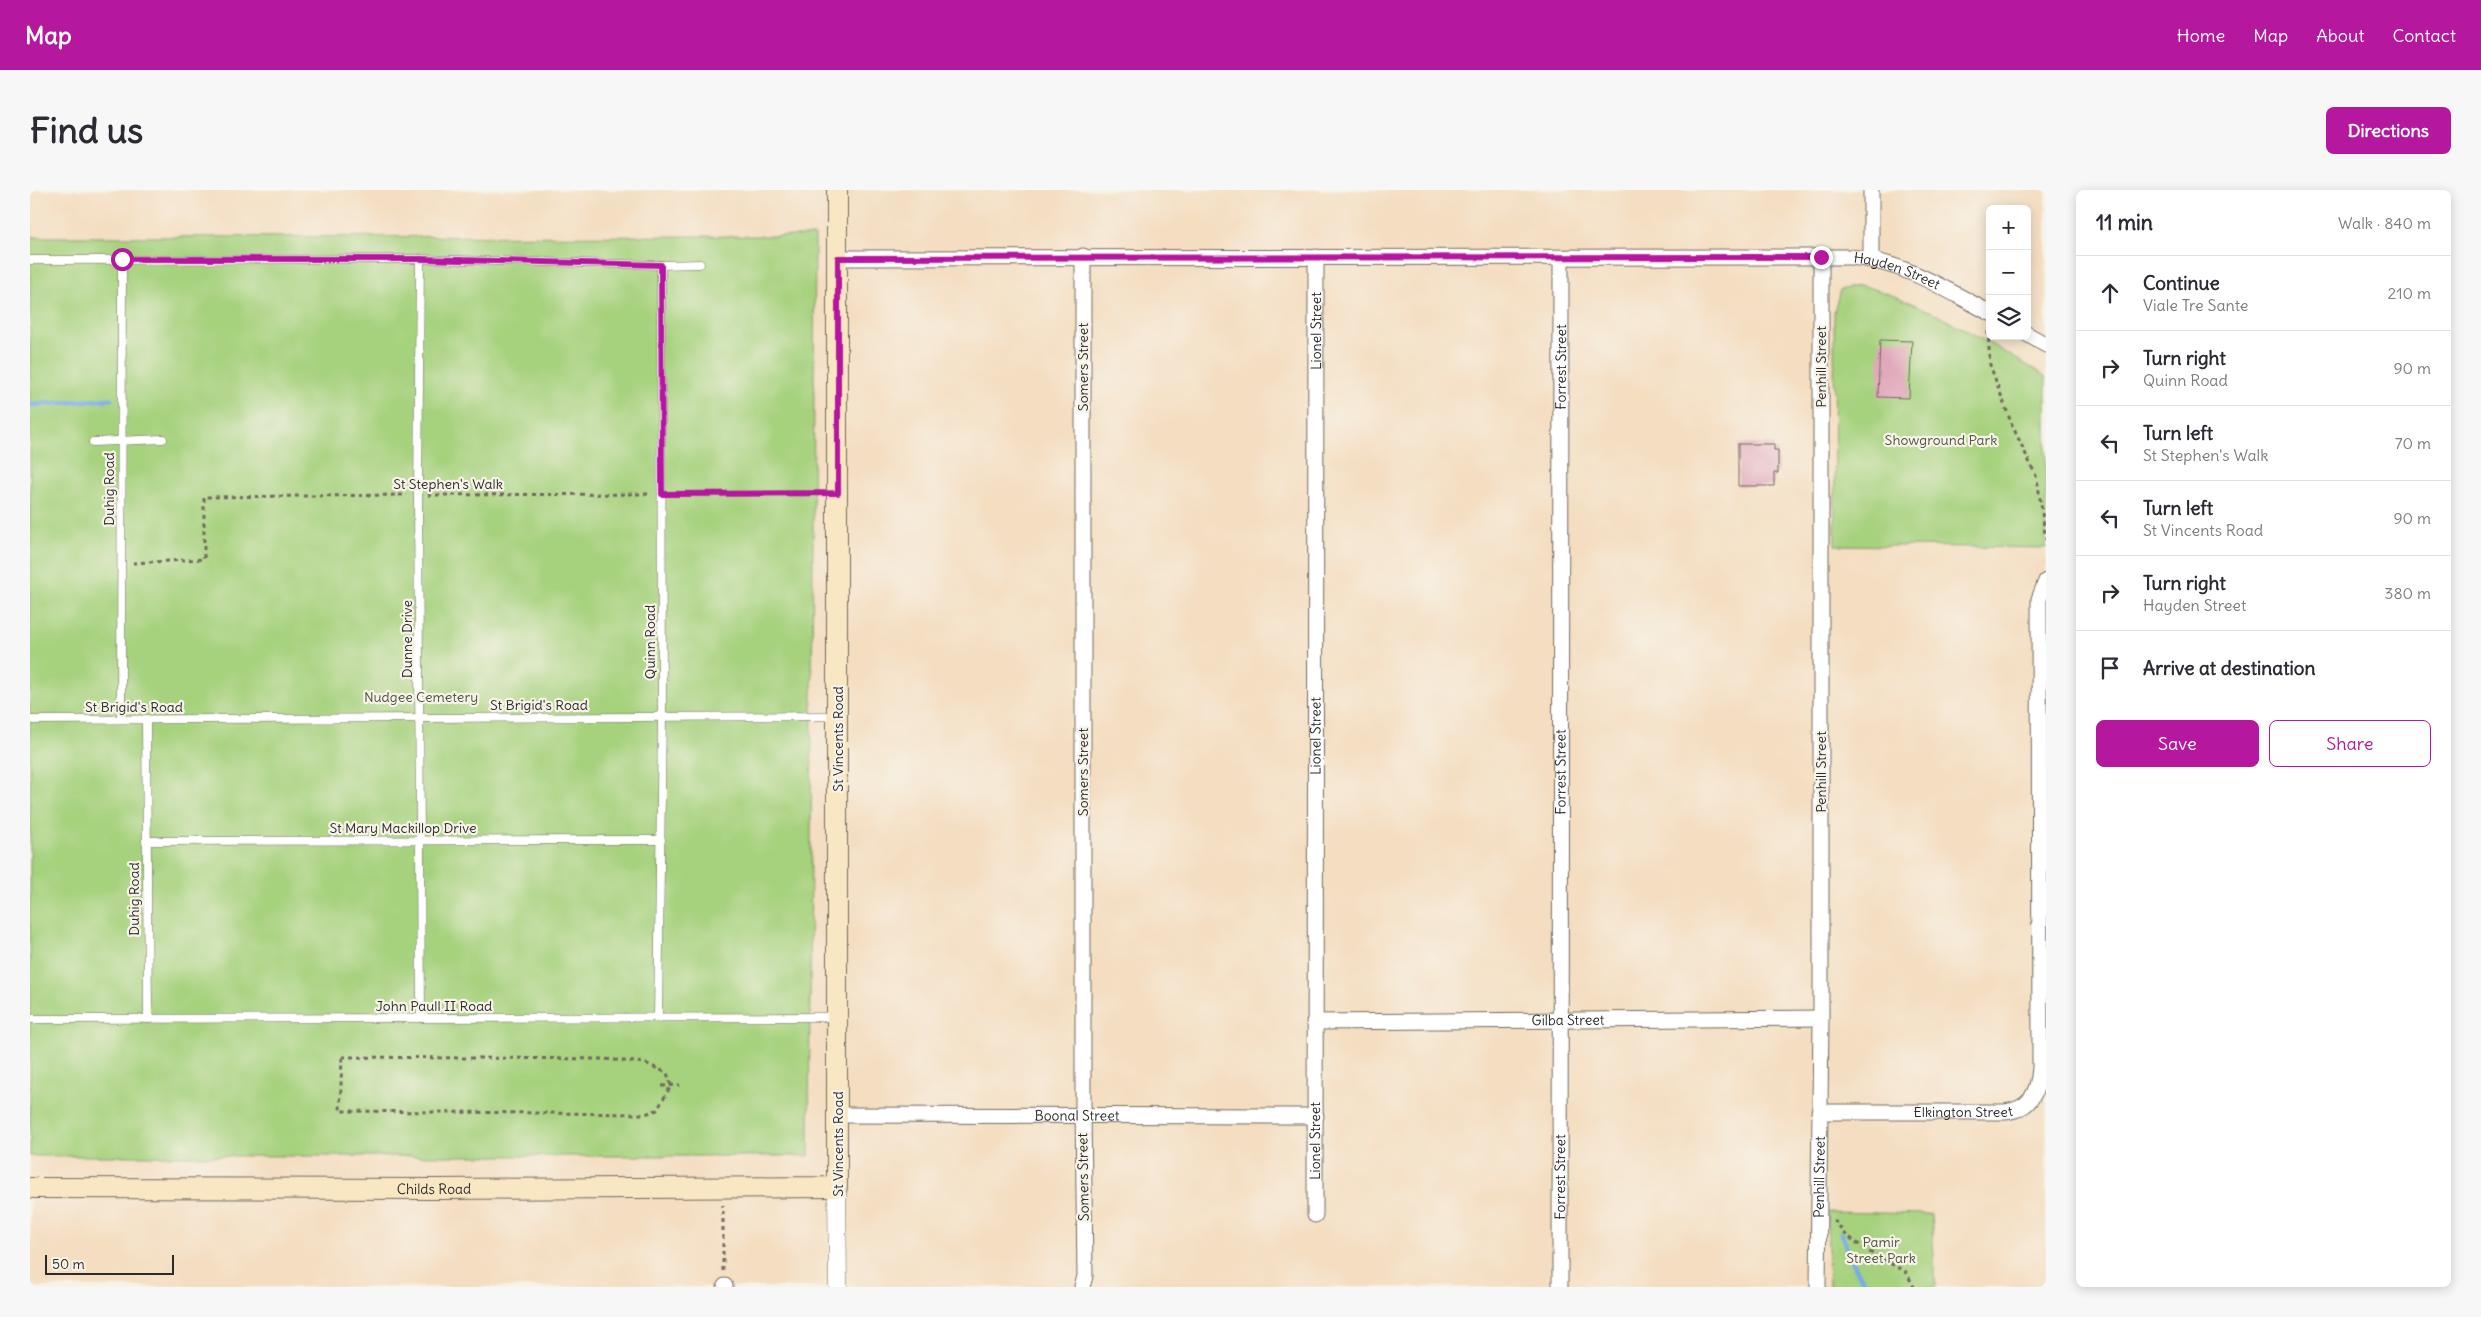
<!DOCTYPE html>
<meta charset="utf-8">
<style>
body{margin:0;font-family:Delius,sans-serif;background:#f7f7f7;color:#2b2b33}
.controls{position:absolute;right:15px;top:15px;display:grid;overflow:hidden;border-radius:8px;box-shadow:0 2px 12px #0003}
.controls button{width:45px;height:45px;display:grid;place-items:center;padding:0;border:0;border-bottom:1px solid #e1e1e2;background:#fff;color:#2b2b33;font:25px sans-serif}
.scale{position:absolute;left:15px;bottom:12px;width:129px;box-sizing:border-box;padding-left:5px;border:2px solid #2b2b2b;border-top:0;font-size:14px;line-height:18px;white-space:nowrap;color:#2b2b2b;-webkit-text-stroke:4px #f7f3e8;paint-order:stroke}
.stop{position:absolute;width:15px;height:15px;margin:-11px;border:4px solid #b5179e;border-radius:50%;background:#fff}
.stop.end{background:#b5179e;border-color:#fff;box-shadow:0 1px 5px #0008}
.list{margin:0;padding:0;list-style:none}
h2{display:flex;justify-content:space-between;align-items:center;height:65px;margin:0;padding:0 20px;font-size:21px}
h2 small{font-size:16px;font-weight:400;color:#7c7c81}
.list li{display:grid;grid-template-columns:32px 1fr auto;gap:15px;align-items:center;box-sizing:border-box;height:75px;padding:0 20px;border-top:1px solid #e1e1e2}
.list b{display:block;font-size:19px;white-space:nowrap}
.list p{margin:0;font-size:16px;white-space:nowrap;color:#7c7c81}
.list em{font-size:16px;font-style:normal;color:#7c7c81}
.actions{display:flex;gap:10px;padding:15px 20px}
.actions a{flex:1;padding:11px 0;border:1px solid #b5179e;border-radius:8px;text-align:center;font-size:18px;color:#b5179e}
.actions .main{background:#b5179e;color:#fff}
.icon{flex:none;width:28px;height:28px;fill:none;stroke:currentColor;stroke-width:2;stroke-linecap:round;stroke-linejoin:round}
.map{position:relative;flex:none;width:2016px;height:1097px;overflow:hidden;border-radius:8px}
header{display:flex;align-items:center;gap:30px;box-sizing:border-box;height:70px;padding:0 25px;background:#b5179e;color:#fff}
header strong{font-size:24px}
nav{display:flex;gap:28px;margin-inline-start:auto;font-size:18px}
.intro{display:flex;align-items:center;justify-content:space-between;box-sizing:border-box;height:120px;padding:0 30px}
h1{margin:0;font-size:35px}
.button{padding:12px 22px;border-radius:8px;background:#b5179e;color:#fff;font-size:18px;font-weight:700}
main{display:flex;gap:30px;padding:0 30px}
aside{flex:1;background:#fff;border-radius:8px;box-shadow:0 2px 12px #0003}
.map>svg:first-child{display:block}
.green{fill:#a6d17d;stroke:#687e54}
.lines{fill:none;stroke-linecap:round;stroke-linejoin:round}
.stream{stroke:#76aae3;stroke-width:5}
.building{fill:#e0a5b9}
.service-casing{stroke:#71695f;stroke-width:9}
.minor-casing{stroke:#71695f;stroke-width:17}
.tertiary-casing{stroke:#71695f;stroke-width:19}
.secondary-casing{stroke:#71695f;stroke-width:22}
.path{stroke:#71695f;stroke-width:3;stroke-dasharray:4 4;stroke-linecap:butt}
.service{stroke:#fff;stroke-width:8}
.minor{stroke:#fff;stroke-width:15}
.tertiary{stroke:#fff;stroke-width:18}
.secondary{stroke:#f9e7c3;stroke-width:20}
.route{stroke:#b5179e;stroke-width:6}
.labels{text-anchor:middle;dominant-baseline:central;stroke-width:4.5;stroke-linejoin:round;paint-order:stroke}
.street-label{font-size:14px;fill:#2b2b2b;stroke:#f7f3e8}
.park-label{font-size:14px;fill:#4a5440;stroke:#f7f3e8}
</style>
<header>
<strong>Map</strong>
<nav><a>Home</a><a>Map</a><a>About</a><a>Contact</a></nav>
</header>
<div class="intro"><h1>Find us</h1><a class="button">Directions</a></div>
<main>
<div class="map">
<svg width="2016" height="1097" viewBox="0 0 2016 1097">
<rect width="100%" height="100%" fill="#f7f3e8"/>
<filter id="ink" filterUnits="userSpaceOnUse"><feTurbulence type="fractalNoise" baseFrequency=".02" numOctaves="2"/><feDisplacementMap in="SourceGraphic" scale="10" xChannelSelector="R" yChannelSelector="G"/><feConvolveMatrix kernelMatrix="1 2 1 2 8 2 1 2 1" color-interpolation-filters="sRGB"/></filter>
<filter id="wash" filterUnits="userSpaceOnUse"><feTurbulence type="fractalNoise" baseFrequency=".0096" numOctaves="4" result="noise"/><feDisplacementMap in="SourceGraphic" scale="20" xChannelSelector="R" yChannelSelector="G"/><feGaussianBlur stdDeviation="1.12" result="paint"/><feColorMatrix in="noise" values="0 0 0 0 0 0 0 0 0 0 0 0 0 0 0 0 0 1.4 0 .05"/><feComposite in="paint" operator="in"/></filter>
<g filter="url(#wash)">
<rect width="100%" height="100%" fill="#f4ddc0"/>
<g class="green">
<polygon points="0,0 1,47 785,46 779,966 0,966"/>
<path d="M1830,95c66,17 127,58 186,91v172l-211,-3 -1,-233 6,-22z"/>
<polygon points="1797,1022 1901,1024 1906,1097 1799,1097"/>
</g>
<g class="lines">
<g class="stream">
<polyline points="0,215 81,209"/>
<polyline points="1811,1043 1822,1072 1837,1097"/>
</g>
</g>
<g id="blocks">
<g class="building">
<polygon points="1850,150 1882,151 1879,208 1848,207"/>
<polygon points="1708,254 1744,254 1744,260 1748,260 1748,283 1744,283 1744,296 1708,296"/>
</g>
</g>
</g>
<g filter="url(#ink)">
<use href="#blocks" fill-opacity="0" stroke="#71695f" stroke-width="1"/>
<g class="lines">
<defs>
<g id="service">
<polyline points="390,69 388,305 391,828"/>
<polyline points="0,70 390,69 631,75 670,74"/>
<polyline points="63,252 133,249"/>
<polyline points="91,529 92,69"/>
<polyline points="116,529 118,829"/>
<polyline points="0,530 806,526"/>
<polyline points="116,651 631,650"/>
<polyline points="628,828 632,527 631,75"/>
<polyline points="0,829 806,827"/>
</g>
<g id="minor">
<path id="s1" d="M807,68l1013,-1c52,4 95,32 140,56"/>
<polyline points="1841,68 1841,0"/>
<polyline points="1997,144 2016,155"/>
<path id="s2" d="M1284,832l507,-4"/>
<path id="s3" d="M1789,922h186c26,-3 33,-20 35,-44l-1,-469 7,-18"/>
<path id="s4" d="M808,925l478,1"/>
<path id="s5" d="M1285,1025l1,-958"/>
<polyline points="695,1097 695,1096"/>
<polyline points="1052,1097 1055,1086 1053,918 1053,66"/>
<path id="s6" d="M1530,1097l1,-1029"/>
<path id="s7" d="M1788,1097l3,-269v-761"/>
</g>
<polyline id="tertiary" points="807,997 808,1097"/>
<g id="secondary">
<path id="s8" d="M0,998l406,1 401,-2v-997"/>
</g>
</defs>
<use href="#service" class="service-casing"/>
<use href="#minor" class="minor-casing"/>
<use href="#tertiary" class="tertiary-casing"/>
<use href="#secondary" class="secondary-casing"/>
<g class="path">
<polyline points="1958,141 1960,175 1982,235 2007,288 2016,350"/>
<polyline points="643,304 789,303"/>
<polyline points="398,305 622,304"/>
<polyline points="103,373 174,369 174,307 377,305"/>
<polygon points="312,867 574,869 615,873 637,883 641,896 627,920 615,924 310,921"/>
<polyline points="632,896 650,895"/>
<polyline points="1804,1030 1815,1044 1836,1060 1876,1082 1884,1097"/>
<polyline points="693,1081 693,1015"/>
</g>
<use href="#service" class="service"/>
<use href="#minor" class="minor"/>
<use href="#tertiary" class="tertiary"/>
<use href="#secondary" class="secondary"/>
</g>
</g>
<g class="lines" filter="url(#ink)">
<polyline class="route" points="92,69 390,69 631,75 632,304 808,303 808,68 1791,67"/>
</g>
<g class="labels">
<g class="street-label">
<text stroke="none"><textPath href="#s1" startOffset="1062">Hayden Street</textPath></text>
<text stroke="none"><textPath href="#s5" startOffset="884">Lionel Street</textPath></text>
<text transform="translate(1053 177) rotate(-90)">Somers Street</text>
<text transform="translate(1791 177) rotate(-90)">Penhill Street</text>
<text stroke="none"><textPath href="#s6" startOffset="920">Forrest Street</textPath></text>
<text x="418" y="294">St Stephen's Walk</text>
<text transform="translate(79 299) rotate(-90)">Duhig Road</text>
<text transform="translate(377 449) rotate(-90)">Dunne Drive</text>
<text transform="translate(620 452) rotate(-90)">Quinn Road</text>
<text x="509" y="515">St Brigid's Road</text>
<text x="104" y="517">St Brigid's Road</text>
<text stroke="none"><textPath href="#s5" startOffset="479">Lionel Street</textPath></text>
<text transform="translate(808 549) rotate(-90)">St Vincents Road</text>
<text transform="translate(1053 582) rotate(-90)">Somers Street</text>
<text transform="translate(1791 582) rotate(-90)">Penhill Street</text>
<text stroke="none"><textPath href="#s6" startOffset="515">Forrest Street</textPath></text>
<text x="373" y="638">St Mary Mackillop Drive</text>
<text transform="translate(104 709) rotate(-90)">Duhig Road</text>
<text x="404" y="816">John Paull II Road</text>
<text stroke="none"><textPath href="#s2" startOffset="254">Gilba Street</textPath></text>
<text stroke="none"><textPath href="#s3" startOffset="144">Elkington Street</textPath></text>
<text stroke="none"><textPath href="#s4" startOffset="239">Boonal Street</textPath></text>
<text stroke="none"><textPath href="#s5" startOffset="74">Lionel Street</textPath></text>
<text transform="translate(808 954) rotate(-90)">St Vincents Road</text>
<text transform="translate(1053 987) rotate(-91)">Somers Street</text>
<text stroke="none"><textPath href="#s6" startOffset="110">Forrest Street</textPath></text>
<text stroke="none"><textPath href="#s7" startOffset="110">Penhill Street</textPath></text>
<text stroke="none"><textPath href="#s8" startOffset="404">Childs Road</textPath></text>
</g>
<g class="park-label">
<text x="1911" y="250">Showground Park</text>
<text x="391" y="507">Nudgee Cemetery</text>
<text x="1851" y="1052">Pamir<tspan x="1851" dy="16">Street Park</tspan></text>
</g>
</g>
</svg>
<div class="controls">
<button>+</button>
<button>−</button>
<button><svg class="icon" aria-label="layers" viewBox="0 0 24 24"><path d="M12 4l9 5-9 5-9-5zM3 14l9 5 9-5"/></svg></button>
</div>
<div class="scale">50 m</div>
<div class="stop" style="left:92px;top:69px"></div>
<div class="stop end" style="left:1791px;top:67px"></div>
</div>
<aside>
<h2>11 min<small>Walk · 840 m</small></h2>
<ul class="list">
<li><svg class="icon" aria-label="ahead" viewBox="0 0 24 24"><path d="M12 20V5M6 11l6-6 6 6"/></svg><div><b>Continue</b><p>Viale Tre Sante</p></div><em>210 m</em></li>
<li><svg class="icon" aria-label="right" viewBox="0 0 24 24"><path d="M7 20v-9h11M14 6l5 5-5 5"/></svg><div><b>Turn right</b><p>Quinn Road</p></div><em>90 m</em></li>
<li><svg class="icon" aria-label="left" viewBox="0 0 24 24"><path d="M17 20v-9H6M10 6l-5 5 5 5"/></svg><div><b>Turn left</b><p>St Stephen's Walk</p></div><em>70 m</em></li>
<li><svg class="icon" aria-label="left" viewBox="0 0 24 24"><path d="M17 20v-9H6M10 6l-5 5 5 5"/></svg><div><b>Turn left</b><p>St Vincents Road</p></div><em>90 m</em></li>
<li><svg class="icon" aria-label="right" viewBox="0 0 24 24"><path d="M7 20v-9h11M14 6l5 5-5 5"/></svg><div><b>Turn right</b><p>Hayden Street</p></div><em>380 m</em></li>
<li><svg class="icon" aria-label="arrive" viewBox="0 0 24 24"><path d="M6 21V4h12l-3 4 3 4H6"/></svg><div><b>Arrive at destination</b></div></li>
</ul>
<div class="actions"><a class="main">Save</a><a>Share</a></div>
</aside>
</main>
